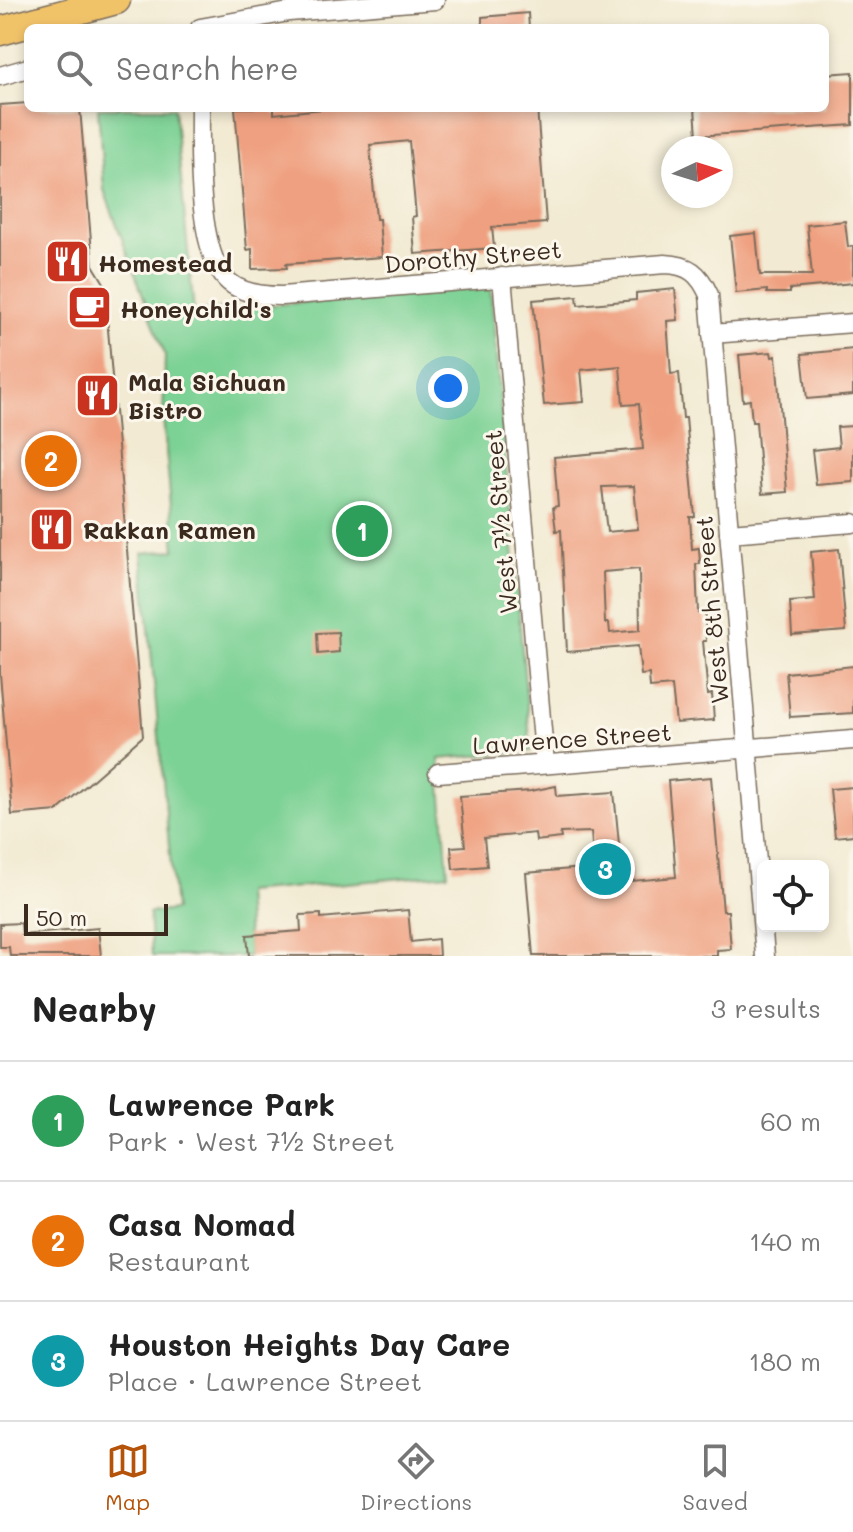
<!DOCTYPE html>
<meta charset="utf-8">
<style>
body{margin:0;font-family:Mali,sans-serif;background:#f2f2f2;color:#222}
.controls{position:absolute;right:24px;bottom:24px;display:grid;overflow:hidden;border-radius:12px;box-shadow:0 4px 12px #0003}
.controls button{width:72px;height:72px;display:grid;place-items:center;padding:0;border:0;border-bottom:2px solid #e0e0e0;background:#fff;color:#222;font:40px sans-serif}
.compass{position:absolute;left:661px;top:136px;width:72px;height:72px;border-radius:50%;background:#fff;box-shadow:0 4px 12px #0003;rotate:86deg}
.scale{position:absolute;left:24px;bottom:20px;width:144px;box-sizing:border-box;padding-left:8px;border:4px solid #3b2a1e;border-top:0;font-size:22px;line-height:28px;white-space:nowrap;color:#3b2a1e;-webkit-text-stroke:6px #fbf7ec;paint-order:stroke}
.you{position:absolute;left:448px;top:388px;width:28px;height:28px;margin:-20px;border:6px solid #fff;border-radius:50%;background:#1a73e8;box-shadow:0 0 0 12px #1a73e833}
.badge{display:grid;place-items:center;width:52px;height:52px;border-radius:50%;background:#b45309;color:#fff;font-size:26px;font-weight:700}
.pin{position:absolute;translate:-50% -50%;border:4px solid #fff;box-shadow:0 2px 8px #0006}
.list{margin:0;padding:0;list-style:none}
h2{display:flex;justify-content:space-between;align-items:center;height:104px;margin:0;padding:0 32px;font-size:34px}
h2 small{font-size:26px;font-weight:400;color:#767676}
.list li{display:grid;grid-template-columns:52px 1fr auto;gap:24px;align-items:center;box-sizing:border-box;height:120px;padding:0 32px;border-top:2px solid #e0e0e0}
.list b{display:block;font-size:30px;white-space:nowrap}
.list p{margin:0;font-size:26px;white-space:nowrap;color:#767676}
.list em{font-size:26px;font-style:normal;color:#767676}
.icon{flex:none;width:44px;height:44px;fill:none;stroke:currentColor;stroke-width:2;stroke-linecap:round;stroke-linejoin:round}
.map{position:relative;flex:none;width:853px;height:956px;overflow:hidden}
.search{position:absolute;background:#fff;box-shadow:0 4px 12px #0003;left:24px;right:24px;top:24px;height:88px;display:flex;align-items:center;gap:20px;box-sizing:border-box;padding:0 28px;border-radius:12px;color:#767676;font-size:30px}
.sheet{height:464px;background:#fff}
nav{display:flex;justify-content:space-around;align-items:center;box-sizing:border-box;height:112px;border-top:2px solid #e0e0e0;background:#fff;font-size:22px;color:#767676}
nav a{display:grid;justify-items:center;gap:4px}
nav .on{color:#b45309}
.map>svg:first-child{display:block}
.green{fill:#7cd194;stroke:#5c7e59;stroke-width:2}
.building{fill:#efa080;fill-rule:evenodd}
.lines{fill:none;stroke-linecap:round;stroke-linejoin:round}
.minor-casing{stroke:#7b6d5d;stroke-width:21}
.primary-casing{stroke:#7b6d5d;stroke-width:31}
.minor{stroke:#fff;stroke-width:18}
.primary{stroke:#f1c369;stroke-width:28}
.labels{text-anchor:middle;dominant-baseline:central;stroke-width:6;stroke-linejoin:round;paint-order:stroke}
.street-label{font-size:24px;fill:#3b2a1e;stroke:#fbf7ec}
.poi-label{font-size:24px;font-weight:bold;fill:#3b2a1e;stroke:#fbf7ec;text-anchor:start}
</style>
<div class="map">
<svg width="853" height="956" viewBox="0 0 853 956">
<rect width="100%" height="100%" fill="#fbf7ec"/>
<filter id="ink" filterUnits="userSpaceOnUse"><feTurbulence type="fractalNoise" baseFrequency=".0125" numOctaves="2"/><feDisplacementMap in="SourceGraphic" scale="16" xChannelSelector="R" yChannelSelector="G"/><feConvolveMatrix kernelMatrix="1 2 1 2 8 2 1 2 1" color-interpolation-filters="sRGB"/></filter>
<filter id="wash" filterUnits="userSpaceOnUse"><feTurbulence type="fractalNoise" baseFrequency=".006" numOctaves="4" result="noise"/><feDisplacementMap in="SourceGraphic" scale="32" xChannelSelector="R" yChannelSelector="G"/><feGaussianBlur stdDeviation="1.8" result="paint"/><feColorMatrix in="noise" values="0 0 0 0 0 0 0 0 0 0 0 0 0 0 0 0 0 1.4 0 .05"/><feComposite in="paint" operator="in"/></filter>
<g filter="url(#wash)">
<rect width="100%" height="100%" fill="#f2ead2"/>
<polygon class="green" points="98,108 174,108 194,312 490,286 531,751 439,759 448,874 245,892 249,956 152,956 149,913 175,910 142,553 175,550 163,418 165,355 104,190"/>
<g id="blocks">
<g class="building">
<polygon points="528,13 529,28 482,28 482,17"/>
<polygon points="853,72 853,125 697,136 695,108 825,108 825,74"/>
<polygon points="28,103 28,108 80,108 93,265 104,283 143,736 57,811 12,815 0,674 0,105"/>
<polygon points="235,108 274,108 274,114 333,108 537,108 546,223 492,227 494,248 415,254 412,217 416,216 409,141 370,145 376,219 379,219 382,257 286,264 287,268 252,269 252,249 247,250"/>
<polygon points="845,221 848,247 853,246 853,283 790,289 790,293 767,293 767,290 736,293 730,236 756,233 760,275 812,275 807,225"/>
<path d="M675,289l3,31 -11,1 4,53 8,-1 4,45h3l9,99h-5l2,32 7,-1 1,16h-4l2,49h7l1,28h-3l5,54 4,-1 2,26 -38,3 -4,-37 -22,2 -1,-14 -8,1 -3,-29 -71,6 -6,-122 -5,1 -3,-24 5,-1 -4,-49 89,-8 -4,-45 -16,1 -3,-39 -39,4 3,32 -40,3 -11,-105 44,-4 1,9 58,-5v-7zM634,486l4,43 -31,3 -5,-45zM639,569l1,61 -30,3 -1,-10h-4l-2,-51z"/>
<polygon points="853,349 853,395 807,399 802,354"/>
<polygon points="771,352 772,357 776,356 787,492 762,494 756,422 752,422 750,400 743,401 739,355"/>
<polygon points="853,426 853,482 816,485 812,450 839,447 837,427"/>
<polygon points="839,549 846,631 792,635 790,602 815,600 811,552"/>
<polygon points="338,632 339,652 318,654 317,633"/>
<polygon points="853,666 853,713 790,717 786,673"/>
<polygon points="711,777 723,911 728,911 731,949 717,950 717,956 533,956 526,873 594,867 591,832 560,833 561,838 536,841 535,833 484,838 487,866 453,869 451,847 465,846 460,796 531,791 556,786 557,796 614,792 621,865 631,864 632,881 676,877 668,781"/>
<polygon points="853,787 853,835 835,837 830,789"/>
<polygon points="408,910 411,942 438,939 439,956 249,956 247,935 301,931 300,915 321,914 321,918"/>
<polygon points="21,923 22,935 98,928 101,956 10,956 9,947 0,947 0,924"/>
</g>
</g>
</g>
<g filter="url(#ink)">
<use href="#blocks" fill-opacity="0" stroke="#7b6d5d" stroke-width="2"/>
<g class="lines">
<defs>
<g id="minor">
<polyline points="200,28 289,12 435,0"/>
<polyline points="0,76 28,68"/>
<path d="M200,108c0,41 -4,146 29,174 14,12 35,14 53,14l383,-32c24,1 34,9 44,31l56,661"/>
<polyline points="502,277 545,764"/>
<polyline points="712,334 853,323"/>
<polyline points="729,533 853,523"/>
<polyline points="438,773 853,740"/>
</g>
<polyline id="primary" points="0,31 116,0"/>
</defs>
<use href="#minor" class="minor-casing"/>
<use href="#primary" class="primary-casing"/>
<use href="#minor" class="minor"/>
<use href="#primary" class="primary"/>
</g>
</g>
<defs>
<symbol id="restaurant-square" viewBox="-11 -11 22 22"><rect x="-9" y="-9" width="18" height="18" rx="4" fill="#c8321e" stroke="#fbf7ec"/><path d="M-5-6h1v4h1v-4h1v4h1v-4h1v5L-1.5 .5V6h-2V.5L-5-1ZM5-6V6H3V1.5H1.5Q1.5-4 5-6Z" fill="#fff"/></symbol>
<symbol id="cafe-square" viewBox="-11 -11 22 22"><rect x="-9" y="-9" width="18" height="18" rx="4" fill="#c8321e" stroke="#fbf7ec"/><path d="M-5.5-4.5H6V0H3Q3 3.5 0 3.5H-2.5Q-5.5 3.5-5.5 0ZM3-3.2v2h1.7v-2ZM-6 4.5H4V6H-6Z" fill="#fff"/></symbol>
</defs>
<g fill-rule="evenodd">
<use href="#restaurant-square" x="42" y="236" width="51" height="51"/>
<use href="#cafe-square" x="64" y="282" width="51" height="51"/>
<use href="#restaurant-square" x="72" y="370" width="51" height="51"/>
<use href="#restaurant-square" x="26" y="504" width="51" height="51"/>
</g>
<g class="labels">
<g class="street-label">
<text transform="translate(473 256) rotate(-5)">Dorothy Street</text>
<text transform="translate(500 522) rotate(-95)">West 7½ Street</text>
<text transform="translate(711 610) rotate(-95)">West 8th Street</text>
<text transform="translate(572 738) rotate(-4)">Lawrence Street</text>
</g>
<g class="poi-label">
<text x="98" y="262">Homestead</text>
<text x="120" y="308">Honeychild's</text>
<text x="128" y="381">Mala Sichuan<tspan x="128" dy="28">Bistro</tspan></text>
<text x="83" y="529">Rakkan Ramen</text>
</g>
</g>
</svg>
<div class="controls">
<button><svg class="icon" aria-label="locate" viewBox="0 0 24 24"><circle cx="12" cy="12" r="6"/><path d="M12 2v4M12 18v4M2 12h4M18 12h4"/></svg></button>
</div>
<svg class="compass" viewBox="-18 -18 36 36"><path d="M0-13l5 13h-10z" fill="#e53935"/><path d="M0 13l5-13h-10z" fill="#767676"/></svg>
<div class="scale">50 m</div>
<div class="you"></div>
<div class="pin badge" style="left:362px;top:531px;background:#2e9e5b">1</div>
<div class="pin badge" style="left:51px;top:461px;background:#e8710a">2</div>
<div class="pin badge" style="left:605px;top:869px;background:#0f9aa8">3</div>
<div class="search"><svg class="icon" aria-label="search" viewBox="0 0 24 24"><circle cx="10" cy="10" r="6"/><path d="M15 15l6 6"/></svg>Search here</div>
</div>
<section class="sheet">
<h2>Nearby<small>3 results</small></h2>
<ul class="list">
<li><span class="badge" style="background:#2e9e5b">1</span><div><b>Lawrence Park</b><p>Park · West 7½ Street</p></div><em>60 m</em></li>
<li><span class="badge" style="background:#e8710a">2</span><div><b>Casa Nomad</b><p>Restaurant</p></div><em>140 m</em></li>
<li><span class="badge" style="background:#0f9aa8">3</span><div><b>Houston Heights Day Care</b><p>Place · Lawrence Street</p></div><em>180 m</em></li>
</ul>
</section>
<nav>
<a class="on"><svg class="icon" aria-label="map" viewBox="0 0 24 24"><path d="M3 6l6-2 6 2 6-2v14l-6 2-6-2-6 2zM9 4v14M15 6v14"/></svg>Map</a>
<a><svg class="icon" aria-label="directions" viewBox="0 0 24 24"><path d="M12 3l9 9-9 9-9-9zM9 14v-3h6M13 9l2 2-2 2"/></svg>Directions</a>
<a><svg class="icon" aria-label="saved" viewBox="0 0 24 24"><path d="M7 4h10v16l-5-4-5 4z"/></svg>Saved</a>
</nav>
